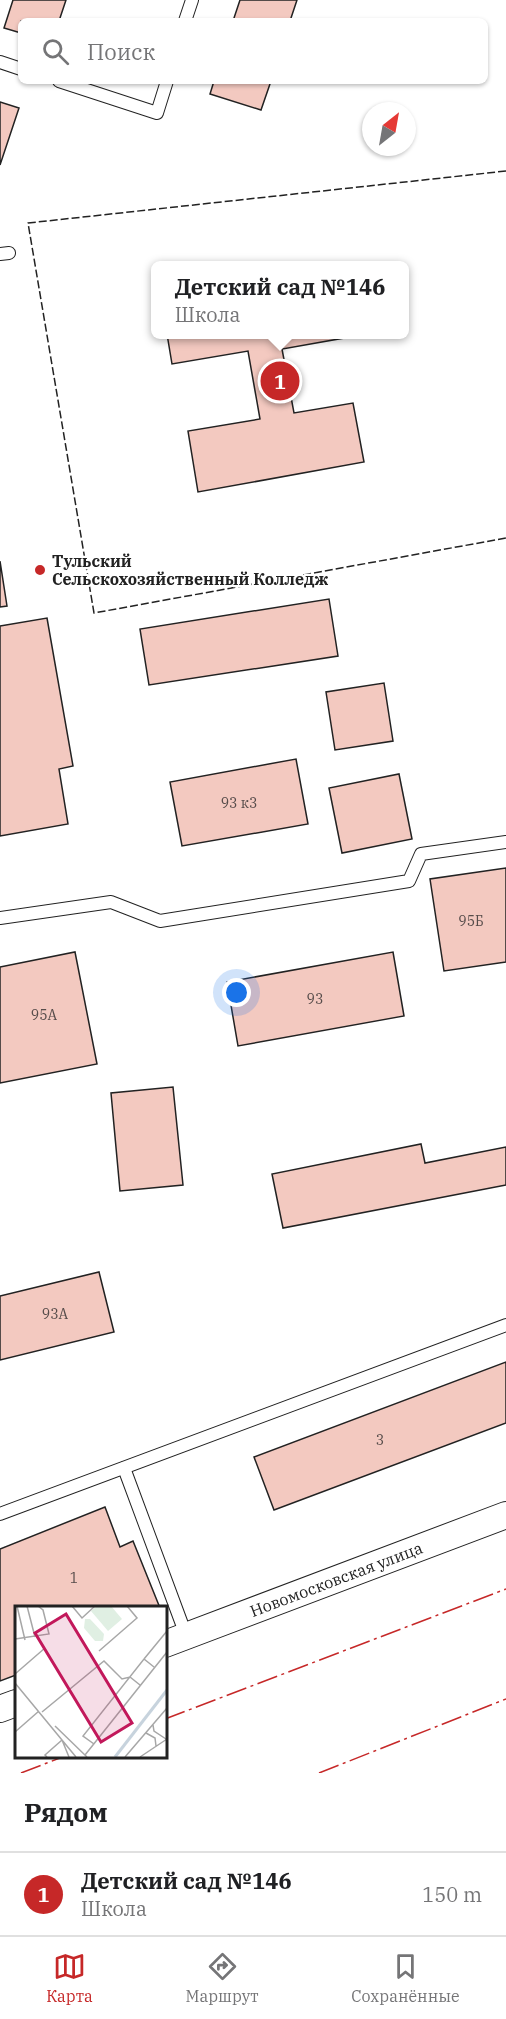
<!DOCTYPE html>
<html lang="ru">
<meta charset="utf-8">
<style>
body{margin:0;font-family:"IBM Plex Serif",serif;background:#f2f2f2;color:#202124}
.compass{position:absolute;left:362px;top:102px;width:54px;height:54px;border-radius:50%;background:#fff;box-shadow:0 2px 4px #0004;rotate:31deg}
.you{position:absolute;left:237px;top:993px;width:21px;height:21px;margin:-15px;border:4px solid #fff;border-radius:50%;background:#1a73e8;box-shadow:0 0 0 9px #1a73e833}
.badge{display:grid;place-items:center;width:39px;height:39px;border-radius:50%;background:#c62828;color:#fff;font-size:20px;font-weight:700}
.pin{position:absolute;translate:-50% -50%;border:3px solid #fff;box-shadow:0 2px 6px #0006}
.popup{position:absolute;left:151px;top:261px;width:258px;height:78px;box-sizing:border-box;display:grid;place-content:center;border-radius:9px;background:#fff;filter:drop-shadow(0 2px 4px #0005);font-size:20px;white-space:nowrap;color:#757577}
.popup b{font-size:22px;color:#202124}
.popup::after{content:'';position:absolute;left:50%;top:100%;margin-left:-12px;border:12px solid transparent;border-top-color:#fff}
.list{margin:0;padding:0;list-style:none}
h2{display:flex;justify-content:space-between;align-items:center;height:78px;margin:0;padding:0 24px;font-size:26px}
h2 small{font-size:20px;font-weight:400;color:#757577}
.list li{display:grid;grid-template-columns:39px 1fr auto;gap:18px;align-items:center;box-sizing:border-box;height:84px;padding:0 24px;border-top:2px solid #e0e0e0}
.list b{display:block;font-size:22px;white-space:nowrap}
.list p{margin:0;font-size:20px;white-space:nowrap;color:#757577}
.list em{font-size:20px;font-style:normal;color:#757577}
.icon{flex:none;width:33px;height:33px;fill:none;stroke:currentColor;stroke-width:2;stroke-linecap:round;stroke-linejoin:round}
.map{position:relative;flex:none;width:506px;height:1773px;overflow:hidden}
.search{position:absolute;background:#fff;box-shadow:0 2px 4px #0004;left:18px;right:18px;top:18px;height:66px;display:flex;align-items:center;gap:15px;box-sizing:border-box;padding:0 21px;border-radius:9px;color:#757577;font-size:22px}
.sheet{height:162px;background:#fff}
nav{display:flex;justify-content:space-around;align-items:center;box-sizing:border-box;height:84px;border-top:2px solid #e0e0e0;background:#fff;font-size:16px;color:#757577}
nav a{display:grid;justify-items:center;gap:3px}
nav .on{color:#c62828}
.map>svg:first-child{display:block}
.building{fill:#f3c9c0;stroke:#222;stroke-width:1.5}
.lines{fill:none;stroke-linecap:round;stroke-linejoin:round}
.service-casing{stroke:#222;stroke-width:14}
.minor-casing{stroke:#222;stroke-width:28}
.service{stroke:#fff;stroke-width:12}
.minor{stroke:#fff;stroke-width:26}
.fence{stroke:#222;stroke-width:1.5;stroke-dasharray:8 3;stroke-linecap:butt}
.power{stroke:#c62828;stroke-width:1.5;stroke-dasharray:21 4.5 3 4.5;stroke-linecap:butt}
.poi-dot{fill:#c62828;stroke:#fff;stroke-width:2}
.labels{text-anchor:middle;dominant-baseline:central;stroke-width:4.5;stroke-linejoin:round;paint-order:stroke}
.number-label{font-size:14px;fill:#564c4a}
.poi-label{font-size:16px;font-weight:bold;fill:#222;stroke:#fff;text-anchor:start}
.street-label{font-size:16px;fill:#222;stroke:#fff}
.inset-river{fill:none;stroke:#c7d3dd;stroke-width:3}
.inset-road{fill:none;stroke:#a7a7a7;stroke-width:1.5}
.view{fill:#c2185b;fill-opacity:0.15;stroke:#c2185b;stroke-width:3}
.inset-edge{fill:none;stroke:#222;stroke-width:3}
</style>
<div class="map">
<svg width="506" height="1773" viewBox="0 0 506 1773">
<rect width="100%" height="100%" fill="#fff"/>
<g class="building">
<polygon points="13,0 66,0 59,21 21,21 21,33 4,28"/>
<polygon points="240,0 297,0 290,21 233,21"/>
<polygon points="214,81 271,81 261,110 210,94"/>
<polygon points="0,102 19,108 0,165"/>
<polygon points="167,334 344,334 344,338 282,349 294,413 353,403 364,462 198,492 188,431 260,419 248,351 172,364"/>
<polygon points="0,561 7,606 0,607"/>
<polygon points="329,599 338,656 149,685 140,629"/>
<polygon points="47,618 73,766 59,769 68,824 0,836 0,626"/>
<polygon points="384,683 393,741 335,750 326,692"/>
<polygon points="296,759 308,824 182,846 170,782"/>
<polygon points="399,774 412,839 342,853 329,788"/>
<polygon points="506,868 506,962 444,971 430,879"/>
<polygon points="75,952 97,1064 0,1083 0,967"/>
<polygon points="393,952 404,1016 238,1046 227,982"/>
<polygon points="173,1087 183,1185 120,1191 111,1093"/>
<polygon points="421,1144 425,1163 506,1147 506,1185 283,1228 272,1174"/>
<polygon points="99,1272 114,1332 0,1360 0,1296"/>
<polygon points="506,1362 506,1423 274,1510 254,1457"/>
<polygon points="105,1507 120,1547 133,1541 160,1608 16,1608 16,1675 0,1681 0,1549"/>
</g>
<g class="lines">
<defs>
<g id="service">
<polyline points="185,21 192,0"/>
<polyline points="0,62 21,69"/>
<polyline points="59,81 157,113 167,81"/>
<polyline points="0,254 9,253"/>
<polyline points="0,918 111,902 160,921 409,881 421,854 506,842"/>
<polyline points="124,1468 186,1635"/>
<polyline points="0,1514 506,1325"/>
</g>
<g id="minor">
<path id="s1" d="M165,1644l341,-129"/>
<polyline points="0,1709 16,1703"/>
</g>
</defs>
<use href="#service" class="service-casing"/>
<use href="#minor" class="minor-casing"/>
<use href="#service" class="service"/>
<use href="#minor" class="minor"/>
<polyline class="fence" points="506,171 28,223 94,613 506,538"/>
<g class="power">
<polyline points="165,1719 506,1589"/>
<polyline points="21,1773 65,1756"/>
<polyline points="319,1773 506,1699"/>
</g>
</g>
<circle class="poi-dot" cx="40" cy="570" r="6"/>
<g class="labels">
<g class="number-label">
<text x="239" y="803">93 к3</text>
<text x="471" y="921">95Б</text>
<text x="315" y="999">93</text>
<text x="44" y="1015">95А</text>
<text x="55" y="1314">93А</text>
<text x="380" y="1440">3</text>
<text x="74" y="1578">1</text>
</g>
<g class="poi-label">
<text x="52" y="561">Тульский<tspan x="52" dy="18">Сельскохозяйственный Колледж</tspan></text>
</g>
<g class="street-label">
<text stroke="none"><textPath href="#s1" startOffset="183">Новомосковская улица</textPath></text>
</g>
</g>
<g transform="translate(15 1606)">
<rect width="152" height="152" fill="#fff"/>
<path d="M82,0h14l11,13 -14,12 -17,-20zM70,13h5l14,15 -1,7h-8l-11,-13z" fill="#e0efe3"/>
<path class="inset-river" d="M100,151l52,-67"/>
<path class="inset-road" d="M2,0l8,34M12,0l8,31M57,0l10,12 13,-12M0,33l34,-5 -6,-24 -5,-4M84,45l38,-33 -10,-12M129,53l23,-28M0,68l30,-26M0,77l61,74M27,106l62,-51 18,18 8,-2 10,8M138,119l1,6 12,8M40,120l32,31M0,126l24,-21M131,127l9,5 1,8M47,134l7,17M79,138l-11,-8 61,-77 10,8M70,149l82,-103M32,151l-2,-2 17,-15M110,151l42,-49M125,151l27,-18"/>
<path class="view" d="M51,8l66,109 -31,19 -66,-109z"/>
<rect width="152" height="152" class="inset-edge"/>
</g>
</svg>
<svg class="compass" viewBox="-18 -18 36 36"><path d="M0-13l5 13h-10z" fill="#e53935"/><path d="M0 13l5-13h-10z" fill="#757577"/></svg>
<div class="you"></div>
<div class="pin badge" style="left:280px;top:381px">1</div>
<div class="popup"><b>Детский сад №146</b>Школа</div>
<div class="search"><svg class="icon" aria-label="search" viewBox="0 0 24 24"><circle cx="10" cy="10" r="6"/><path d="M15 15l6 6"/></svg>Поиск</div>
</div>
<section class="sheet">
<h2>Рядом<small></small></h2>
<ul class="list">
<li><span class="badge">1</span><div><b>Детский сад №146</b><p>Школа</p></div><em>150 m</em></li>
</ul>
</section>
<nav>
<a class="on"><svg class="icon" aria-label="map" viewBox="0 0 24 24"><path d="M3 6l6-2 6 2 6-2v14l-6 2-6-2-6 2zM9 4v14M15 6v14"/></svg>Карта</a>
<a><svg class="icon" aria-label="directions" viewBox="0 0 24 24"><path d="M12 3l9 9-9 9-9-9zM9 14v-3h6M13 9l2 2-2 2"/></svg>Маршрут</a>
<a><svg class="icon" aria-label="saved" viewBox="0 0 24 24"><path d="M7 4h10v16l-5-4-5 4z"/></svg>Сохранённые</a>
</nav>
